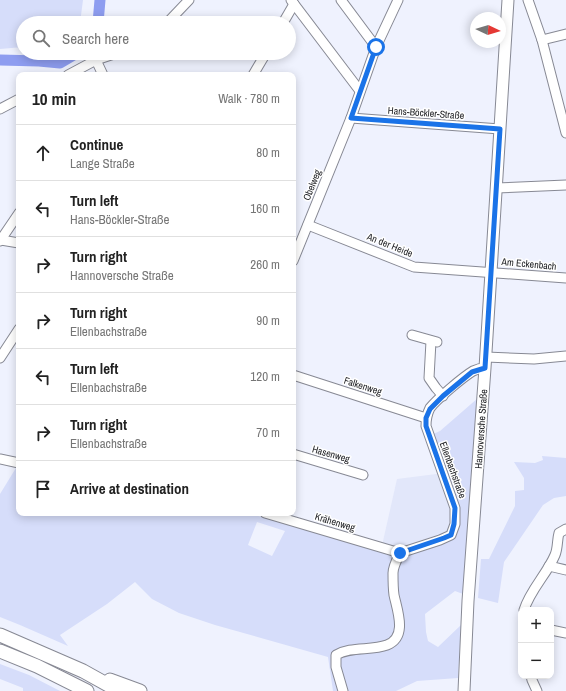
<!DOCTYPE html>
<meta charset="utf-8">
<style>
body{margin:0;font-family:"Archivo Narrow",sans-serif;background:#f6f6f6;color:#222}
.controls{position:absolute;right:12px;bottom:12px;display:grid;overflow:hidden;border-radius:8px;box-shadow:0 2px 10px #0003}
.controls button{width:36px;height:36px;display:grid;place-items:center;padding:0;border:0;border-bottom:1px solid #e0e0e0;background:#fff;color:#222;font:20px sans-serif}
.compass{position:absolute;left:470px;top:12px;width:36px;height:36px;border-radius:50%;background:#fff;box-shadow:0 2px 10px #0003;rotate:94deg}
.stop{position:absolute;width:12px;height:12px;margin:-9px;border:3px solid #1a73e8;border-radius:50%;background:#fff}
.stop.end{background:#1a73e8;border-color:#fff;box-shadow:0 1px 4px #0008}
.list{margin:0;padding:0;list-style:none}
h2{display:flex;justify-content:space-between;align-items:center;height:52px;margin:0;padding:0 16px;font-size:17px}
h2 small{font-size:13px;font-weight:400;color:#767676}
.list li{display:grid;grid-template-columns:26px 1fr auto;gap:12px;align-items:center;box-sizing:border-box;height:56px;padding:0 16px;border-top:1px solid #e0e0e0}
.list b{display:block;font-size:15px;white-space:nowrap}
.list p{margin:0;font-size:13px;white-space:nowrap;color:#767676}
.list em{font-size:13px;font-style:normal;color:#767676}
.icon{flex:none;width:22px;height:22px;fill:none;stroke:currentColor;stroke-width:2;stroke-linecap:round;stroke-linejoin:round}
.map{position:relative;flex:none;width:566px;height:691px;overflow:hidden}
.search{position:absolute;background:#fff;box-shadow:0 2px 10px #0003;left:16px;top:16px;width:280px;height:44px;display:flex;align-items:center;gap:10px;box-sizing:border-box;padding:0 14px;border-radius:22px;color:#767676;font-size:15px}
.panel{position:absolute;background:#fff;box-shadow:0 2px 10px #0003;left:16px;top:72px;width:280px;height:444px;border-radius:8px}
.map>svg:first-child{display:block}
.built{fill:#e2e7fa}
.green{fill:#d6ddfa;fill-rule:evenodd}
.lines{fill:none;stroke-linecap:round;stroke-linejoin:round}
.river{stroke:#8e9df0;stroke-width:11}
.minor-casing{stroke:#878994;stroke-width:11}
.major-casing{stroke:#878994;stroke-width:13}
.highway-casing{stroke:#878994;stroke-width:15}
.minor{stroke:#fff;stroke-width:9}
.major{stroke:#fff;stroke-width:11}
.highway{stroke:#fff;stroke-width:13}
.route{stroke:#1a73e8;stroke-width:5}
.labels{text-anchor:middle;dominant-baseline:central;stroke-width:3;stroke-linejoin:round;paint-order:stroke}
.street-label{font-size:10px;fill:#212226;stroke:#fff}
</style>
<div class="map">
<svg width="566" height="691" viewBox="0 0 566 691">
<rect width="100%" height="100%" fill="#eff2fe"/>
<polygon class="built" points="444,473 457,509 453,538 406,554 381,550 397,479"/>
<g class="green">
<polygon points="0,0 83,0 80,23 23,23 23,47 0,49"/>
<path d="M478,398l-15,196 -8,-3 -30,23 1,18 2,9 10,6 23,-22 -3,53 -41,3 -21,10h-63l-5,-34 -113,-32 -36,-12 -27,-14 -17,-17 -28,22 -47,31 8,11 -48,-21 -20,-8v-123l19,-31v50h229l140,40 53,-9 16,-19 -26,-90 9,-4zM257,522l28,9 -13,25 -24,-11z"/>
<polygon points="542,456 566,458 566,496 554,498 543,505 504,562 498,603 478,598 481,559 489,559 515,506 515,491 524,490 524,478 514,462 535,463 543,460"/>
<polygon points="0,664 29,675 60,691 23,691 23,688 0,679"/>
</g>
<g class="lines">
<g class="river">
<polyline points="98,23 100,0"/>
<polyline points="0,60 39,61 60,63 77,53"/>
</g>
<defs>
<g id="minor">
<polyline points="291,0 360,91"/>
<polyline points="341,0 376,47"/>
<polyline points="528,0 542,40 566,133"/>
<polyline points="167,23 189,0"/>
<polyline points="283,23 294,4"/>
<polyline points="542,40 566,34"/>
<polyline points="96,60 103,75"/>
<polyline points="68,75 96,60 117,53"/>
<polyline points="253,75 266,53"/>
<polyline points="0,109 19,99"/>
<polyline points="351,118 500,129"/>
<polyline points="496,188 566,185"/>
<polyline points="308,225 414,267 566,278"/>
<polyline points="1,240 19,243"/>
<polyline points="0,241 19,213"/>
<polyline points="293,261 351,118 376,47 398,0"/>
<polyline points="412,335 437,342"/>
<polyline points="431,341 429,378 436,388 443,396"/>
<polyline points="486,357 534,359 566,356"/>
<polyline points="0,358 19,329"/>
<polyline points="293,375 426,418"/>
<polyline points="293,454 363,475"/>
<polyline points="0,459 19,463"/>
<polyline points="265,513 400,553"/>
<polyline points="549,566 566,570"/>
<path d="M524,610c6,-20 23,-36 31,-55 3,-7 2,-15 4,-22l7,-4"/>
<polyline points="551,630 566,633"/>
<polyline points="531,676 532,680 537,691"/>
<path d="M343,691l-7,-24v-12c15,-9 35,-4 51,-10 21,-8 10,-35 7,-50 -1,-7 -1,-15 -1,-22 0,-6 4,-14 7,-20l40,-13 11,-5 4,-11v-16l-29,-82c0,-6 1,-12 4,-18 7,-9 33,-31 43,-37 4,-2 8,-3 12,-3"/>
</g>
<polyline id="major" points="464,691 468,601 485,368 508,0"/>
<g id="highway">
<polyline points="0,635 83,671 119,691"/>
<polyline points="0,651 37,666 87,691"/>
<polyline points="110,680 140,691"/>
</g>
</defs>
<use href="#minor" class="minor-casing"/>
<use href="#major" class="major-casing"/>
<use href="#highway" class="highway-casing"/>
<use href="#minor" class="minor"/>
<use href="#major" class="major"/>
<use href="#highway" class="highway"/>
</g>
<g class="lines">
<polyline class="route" points="376,47 351,118 500,129 485,368 472,372 443,396 430,409 426,418 426,426 455,508 454,524 451,535 444,538 400,553"/>
</g>
<g class="labels">
<g class="street-label">
<text transform="translate(426 113) rotate(4)">Hans-Böckler-Straße</text>
<text transform="translate(312 185) rotate(-68)">Obelweg</text>
<text transform="translate(390 245) rotate(22)">An der Heide</text>
<text transform="translate(529 264) rotate(5)">Am Eckenbach</text>
<text transform="translate(363 386) rotate(18)">Falkenweg</text>
<text transform="translate(481 429) rotate(-86)">Hannoversche Straße</text>
<text transform="translate(331 454) rotate(16)">Hasenweg</text>
<text transform="translate(453 470) rotate(70)">Ellenbachstraße</text>
<text transform="translate(335 522) rotate(17)">Krähenweg</text>
</g>
</g>
</svg>
<div class="controls">
<button>+</button>
<button>−</button>
</div>
<svg class="compass" viewBox="-18 -18 36 36"><path d="M0-13l5 13h-10z" fill="#e53935"/><path d="M0 13l5-13h-10z" fill="#767676"/></svg>
<div class="stop" style="left:376px;top:47px"></div>
<div class="stop end" style="left:400px;top:553px"></div>
<div class="search"><svg class="icon" aria-label="search" viewBox="0 0 24 24"><circle cx="10" cy="10" r="6"/><path d="M15 15l6 6"/></svg>Search here</div>
<section class="panel">
<h2>10 min<small>Walk · 780 m</small></h2>
<ul class="list">
<li><svg class="icon" aria-label="ahead" viewBox="0 0 24 24"><path d="M12 20V5M6 11l6-6 6 6"/></svg><div><b>Continue</b><p>Lange Straße</p></div><em>80 m</em></li>
<li><svg class="icon" aria-label="left" viewBox="0 0 24 24"><path d="M17 20v-9H6M10 6l-5 5 5 5"/></svg><div><b>Turn left</b><p>Hans-Böckler-Straße</p></div><em>160 m</em></li>
<li><svg class="icon" aria-label="right" viewBox="0 0 24 24"><path d="M7 20v-9h11M14 6l5 5-5 5"/></svg><div><b>Turn right</b><p>Hannoversche Straße</p></div><em>260 m</em></li>
<li><svg class="icon" aria-label="right" viewBox="0 0 24 24"><path d="M7 20v-9h11M14 6l5 5-5 5"/></svg><div><b>Turn right</b><p>Ellenbachstraße</p></div><em>90 m</em></li>
<li><svg class="icon" aria-label="left" viewBox="0 0 24 24"><path d="M17 20v-9H6M10 6l-5 5 5 5"/></svg><div><b>Turn left</b><p>Ellenbachstraße</p></div><em>120 m</em></li>
<li><svg class="icon" aria-label="right" viewBox="0 0 24 24"><path d="M7 20v-9h11M14 6l5 5-5 5"/></svg><div><b>Turn right</b><p>Ellenbachstraße</p></div><em>70 m</em></li>
<li><svg class="icon" aria-label="arrive" viewBox="0 0 24 24"><path d="M6 21V4h12l-3 4 3 4H6"/></svg><div><b>Arrive at destination</b></div></li>
</ul>
</section>
</div>
